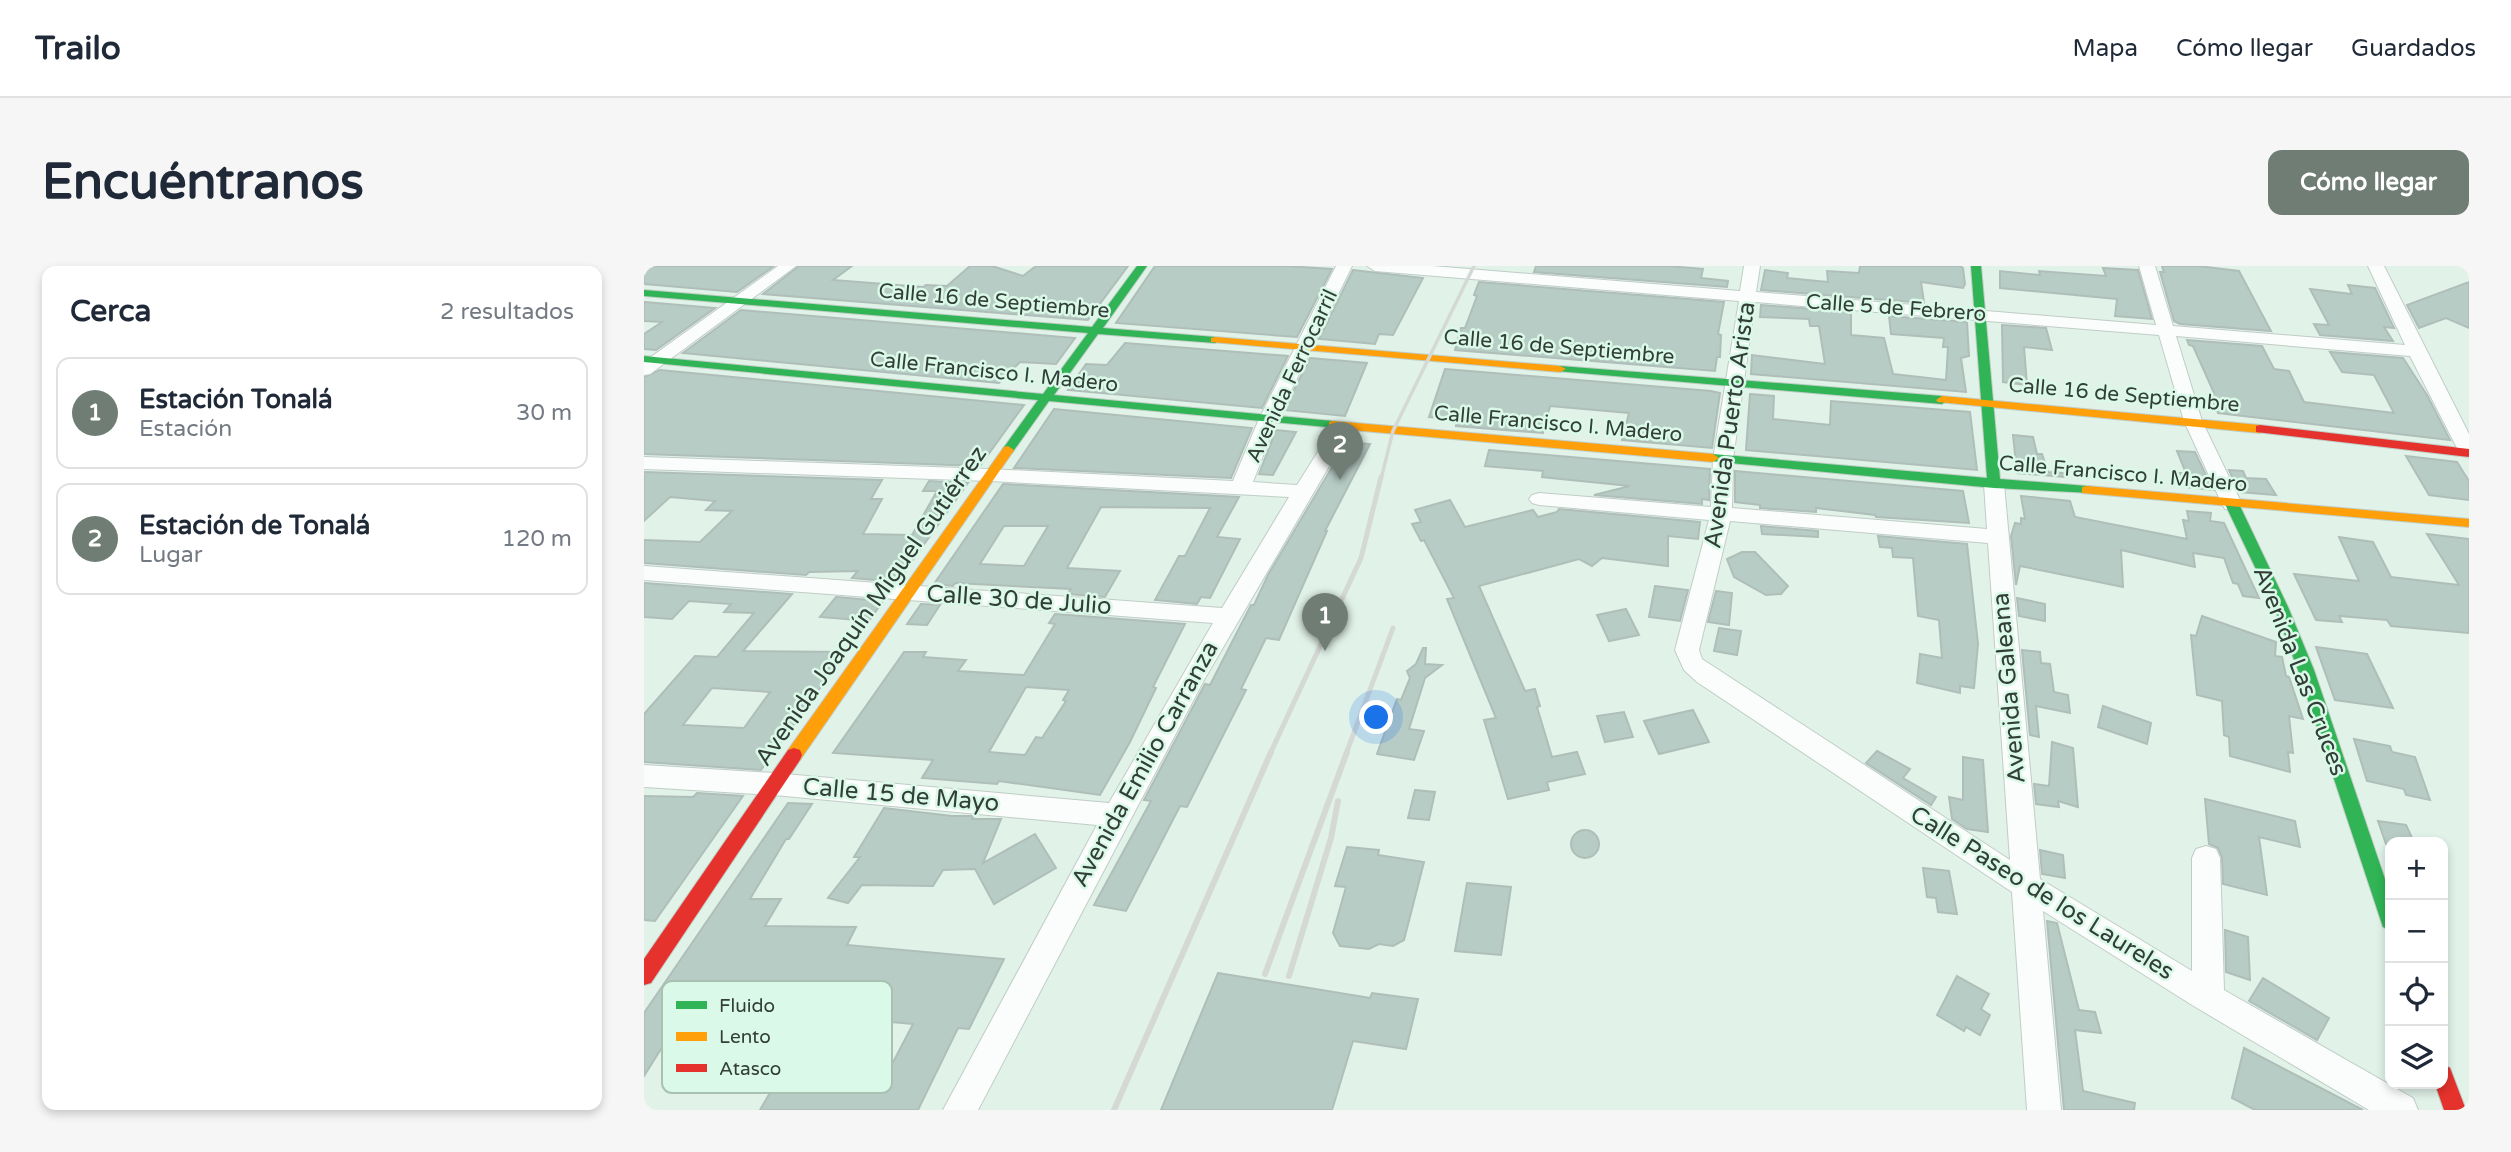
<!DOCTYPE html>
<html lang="es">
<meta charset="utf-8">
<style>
body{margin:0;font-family:"Varela Round",sans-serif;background:#f6f6f7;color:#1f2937}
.controls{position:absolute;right:21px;bottom:21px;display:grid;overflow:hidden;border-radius:14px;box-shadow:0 4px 10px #0003}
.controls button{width:63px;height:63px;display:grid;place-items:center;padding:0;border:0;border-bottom:2px solid #e0e1e3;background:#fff;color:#1f2937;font:35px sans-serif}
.you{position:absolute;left:733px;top:452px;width:24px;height:24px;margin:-18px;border:5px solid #fff;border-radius:50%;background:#1a73e8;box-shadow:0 0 0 10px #1a73e833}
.badge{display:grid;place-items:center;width:46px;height:46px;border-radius:50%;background:#6f7d75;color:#fff;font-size:23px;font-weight:700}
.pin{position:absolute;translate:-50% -58px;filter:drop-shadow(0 2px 4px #0008)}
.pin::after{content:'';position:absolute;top:37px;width:24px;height:21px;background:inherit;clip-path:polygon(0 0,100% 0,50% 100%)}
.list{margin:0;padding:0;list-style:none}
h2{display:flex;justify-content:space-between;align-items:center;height:91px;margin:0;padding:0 28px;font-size:30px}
h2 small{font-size:23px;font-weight:400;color:#747a83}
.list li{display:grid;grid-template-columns:46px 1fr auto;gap:21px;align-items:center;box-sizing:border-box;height:112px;margin:0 14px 14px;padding:0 14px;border:2px solid #e0e1e3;border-radius:14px}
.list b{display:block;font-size:26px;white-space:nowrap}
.list p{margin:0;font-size:23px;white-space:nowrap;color:#747a83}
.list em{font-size:23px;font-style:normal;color:#747a83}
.icon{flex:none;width:38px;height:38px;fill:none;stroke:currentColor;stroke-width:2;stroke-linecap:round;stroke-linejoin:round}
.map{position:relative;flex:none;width:1825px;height:844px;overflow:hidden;border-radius:14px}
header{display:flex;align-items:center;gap:42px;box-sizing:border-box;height:98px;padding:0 35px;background:#fff;border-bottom:2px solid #e0e1e3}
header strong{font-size:33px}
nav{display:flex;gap:38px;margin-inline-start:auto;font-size:24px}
.intro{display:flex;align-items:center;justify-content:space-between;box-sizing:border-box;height:168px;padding:0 42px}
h1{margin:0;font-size:49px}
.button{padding:18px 32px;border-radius:14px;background:#6f7d75;color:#fff;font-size:24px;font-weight:700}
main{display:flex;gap:42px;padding:0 42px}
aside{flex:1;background:#fff;border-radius:14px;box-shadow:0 4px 10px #0003}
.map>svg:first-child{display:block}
.building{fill:#b8ccc6;stroke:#afbeb9;stroke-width:2;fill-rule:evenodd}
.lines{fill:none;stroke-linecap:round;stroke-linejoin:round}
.street-casing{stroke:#c0cdc6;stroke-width:2}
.fast-casing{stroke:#c0cdc6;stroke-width:2}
.slow-casing{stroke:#c0cdc6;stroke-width:2}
.jam-casing{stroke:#c0cdc6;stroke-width:2}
.street{fill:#fafdfc;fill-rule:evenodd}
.fast{fill:#30b455;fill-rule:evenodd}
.slow{fill:#ff9f0a;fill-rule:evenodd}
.jam{fill:#e5322d;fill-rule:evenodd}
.rail-far2{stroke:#d4d9d6;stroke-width:3.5}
.rail-far1{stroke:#d4d9d6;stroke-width:5}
.rail{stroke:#d4d9d6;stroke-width:6}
.labels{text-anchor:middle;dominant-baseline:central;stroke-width:5;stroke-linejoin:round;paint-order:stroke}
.far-street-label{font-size:21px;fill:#323e37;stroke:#daf9e8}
.street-label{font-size:24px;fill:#323e37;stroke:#daf9e8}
.key{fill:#daf9e8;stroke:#a8c1b3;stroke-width:2}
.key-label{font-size:19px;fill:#323e37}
</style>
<header>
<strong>Trailo</strong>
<nav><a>Mapa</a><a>Cómo llegar</a><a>Guardados</a></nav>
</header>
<div class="intro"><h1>Encuéntranos</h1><a class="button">Cómo llegar</a></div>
<main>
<aside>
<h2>Cerca<small>2 resultados</small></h2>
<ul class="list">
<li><span class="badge">1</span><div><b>Estación Tonalá</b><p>Estación</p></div><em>30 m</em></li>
<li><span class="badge">2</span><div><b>Estación de Tonalá</b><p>Lugar</p></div><em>120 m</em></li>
</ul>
</aside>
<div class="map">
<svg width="1825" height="844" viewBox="0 0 1825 844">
<rect width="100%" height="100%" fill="#e1f2e9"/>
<g class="building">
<polygon points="0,0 130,0 93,26 0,18"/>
<polygon points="155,0 208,0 189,14 279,21 282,19 303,20 326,0 348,0 379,10 392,0 484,0 444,54 119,28"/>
<polygon points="511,0 642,0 688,3 653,71 472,57"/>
<polygon points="892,0 1024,0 1059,3 1057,12 1084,15 1083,21 890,6"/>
<polygon points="1216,0 1316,0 1319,2 1321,18 1319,22 1277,16 1280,37 1117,24 1121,4 1144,7 1143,12 1184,16 1183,5 1215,7"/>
<polygon points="1518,0 1554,0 1595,5 1627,65 1536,58 1530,55 1516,6 1520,6"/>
<polygon points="1459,2 1494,4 1508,53 1471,50 1473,33 1356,22 1356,5 1396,9 1395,5 1462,10"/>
<polygon points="709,4 779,12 749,69 735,68 731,78 675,73"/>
<polygon points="835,16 1080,36 1074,68 1077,69 1076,91 1073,91 1071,105 811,84 817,62 821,62 833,30 830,29"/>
<polygon points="1825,16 1825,62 1802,52 1775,62 1763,39"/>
<polygon points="1704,19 1731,22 1750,62 1740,61 1749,75 1676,69 1670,58 1685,59 1666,23 1708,28"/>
<polygon points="0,36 1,36 71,42 12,84 0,83 0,68 18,56 0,55"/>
<polygon points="1117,39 1207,46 1207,69 1240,72 1249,108 1302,114 1304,81 1299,81 1300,72 1247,68 1245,50 1323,56 1325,90 1317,92 1322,126 1107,108 1108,89 1181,98 1175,60 1166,60 1165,53 1116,51"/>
<polygon points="97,44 431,72 412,98 376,96 355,117 39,87"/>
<polygon points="1358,59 1402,62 1408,84 1380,81 1383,119 1359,116"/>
<polygon points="1543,74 1618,80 1630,103 1645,105 1660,136 1750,147 1730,109 1698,106 1686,86 1759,92 1783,129 1806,174 1574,147 1566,127 1570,127 1549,80 1545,79"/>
<polygon points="481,77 644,90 618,142 424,124 442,98 463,99"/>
<polygon points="666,92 723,97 701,150 640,144"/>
<polygon points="801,103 1067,125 1076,127 1068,182 978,174 985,147 906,140 899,167 812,160 814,153 785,151"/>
<polygon points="16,104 380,139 336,200 0,188 0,111"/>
<polygon points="1106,128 1130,130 1129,153 1186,159 1187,135 1326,146 1333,204 1102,184"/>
<polygon points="410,143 608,162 587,212 370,202"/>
<polygon points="632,164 652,166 629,209 615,208"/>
<polygon points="1369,169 1389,171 1393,188 1398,188 1404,206 1419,207 1420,211 1373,207"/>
<polygon points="703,176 726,178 681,265 683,265 635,374 622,372 597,423 602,424 543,541 536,540 482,645 450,639 507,535 500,534 561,418 566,419 607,339 610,339 624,309"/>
<polygon points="845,184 1066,203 1065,234 1058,233 1058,238 950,229 986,220 898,211 899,205 841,200"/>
<polygon points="1533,185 1551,186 1569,224 1542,221 1531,207 1542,207"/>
<polygon points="1762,190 1813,196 1825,215 1825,234 1785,229"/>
<polygon points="1585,204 1599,205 1602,212 1622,213 1632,229 1595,226"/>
<polygon points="1091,205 1319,225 1325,257 1232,251 1231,249 1172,242 1172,246 1116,242 1116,239 1091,236"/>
<polygon points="0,206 238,214 227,233 238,233 219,268 268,269 293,225 279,225 285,215 324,217 253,316 208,312 214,305 165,306 162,309 0,297 0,274 56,276 88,245 62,244 71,235 26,231 0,255"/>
<path d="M359,218l236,13 -22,40 23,2 -30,59 -9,-1 -4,7 -42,-4 24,-44h6l25,-48 -109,-1 -34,61 53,3 -15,26 -38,-3 4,-5 -116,-6 -2,3 -19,-2zM360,260h44l-24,40 -44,-2z"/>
<polygon points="1377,230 1426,235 1431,251 1543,273 1539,254 1545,255 1543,245 1567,247 1566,255 1580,257 1615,332 1599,330 1594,318 1589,317 1580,292 1549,287 1551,301 1477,284 1479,321 1376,300 1372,319 1367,270 1371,257 1377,258 1377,252 1381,253"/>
<polygon points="806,234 821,261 889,244 894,251 913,246 915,243 1056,256 1054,273 1024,270 1024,300 958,292 948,300 935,293 835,320 881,425 891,423 896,440 893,441 908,491 933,486 941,508 903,516 905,524 864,533 840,454 852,452 803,333 810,332 780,274 777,275 768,258 777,256 771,244"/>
<polygon points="1117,260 1174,265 1174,271 1118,268"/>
<polygon points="1783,268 1825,273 1825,367 1747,360 1743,354 1695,350 1698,356 1672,354 1650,308 1715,315 1695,271 1729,276 1747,311 1815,319"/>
<polygon points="1234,270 1323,278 1334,378 1330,422 1316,420 1316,427 1273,417 1276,388 1298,392 1295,354 1274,350 1269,292 1249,291 1248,282 1236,281"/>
<polygon points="1098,286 1111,286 1144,320 1137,328 1122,329 1090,311 1083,293"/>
<path d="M0,317l148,11 -49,57 103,1 -85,118 -117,-8v-48l51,-58 22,1 37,-44 -30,-1 7,-8 -42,-3 -17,18 -28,-2zM68,422l58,4 -26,36 -61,-3z"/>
<polygon points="1011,320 1044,324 1036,355 1005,351"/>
<polygon points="1072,325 1088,327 1085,359 1064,356"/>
<polygon points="192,331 239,335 225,355 176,351"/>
<polygon points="1373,332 1401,338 1401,355 1375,350"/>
<polygon points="277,338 296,339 283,359 263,358"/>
<polygon points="982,343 995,369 965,375 953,349"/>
<path d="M411,348l130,10 -32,63 3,1 -26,54 -30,53 -101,-14 -2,3 -75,-6 11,-18 -100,-7 71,-101h22l-3,5 43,3 -8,11 66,4 31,-51 -6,-1zM382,421l43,3 -6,10 3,1 -24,37 -6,-1 -11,18 -36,-3z"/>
<polygon points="1558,350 1632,376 1631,390 1638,391 1642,410 1645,411 1659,453 1645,450 1649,487 1644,486 1646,506 1586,490 1585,471 1580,469 1578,435 1553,429 1547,369 1552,370"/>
<polygon points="1075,362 1097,365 1093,389 1070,385"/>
<polygon points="1672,381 1723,388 1749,442 1691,434"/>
<polygon points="779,382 782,382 781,398 798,399 781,412 765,463 780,465 770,494 733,488 753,433 757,434 766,412 763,405 772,398"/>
<polygon points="1378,384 1396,386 1397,397 1406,398 1410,426 1424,429 1426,447 1392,440 1395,471 1386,469"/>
<polygon points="1459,440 1507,457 1503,478 1454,461"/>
<polygon points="1049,444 1065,476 1015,488 1000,455"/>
<polygon points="980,446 989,471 961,476 953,450"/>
<polygon points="1710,473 1746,480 1748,486 1771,491 1786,534 1762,529 1760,523 1723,515"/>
<polygon points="1408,476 1429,482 1434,541 1414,535 1415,541 1392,538 1390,518 1405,520"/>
<polygon points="1233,485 1266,503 1259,512 1292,531 1287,539 1222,497"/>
<polygon points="1319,491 1339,494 1344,566 1323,563 1308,553 1305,531 1319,534"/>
<polygon points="771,524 791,526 785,554 764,552"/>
<polygon points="53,527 99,530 11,655 0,654 0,530 49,531"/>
<polygon points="1561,533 1651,555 1656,581 1615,571 1623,629 1579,618 1578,591 1574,582 1565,578"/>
<polygon points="144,537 168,538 145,573 142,573 106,633 137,633 121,660 212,661 203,679 360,693 325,763 314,762 274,844 116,844 131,818 233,827 269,758 137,746 127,763 123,763 94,805 48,798 57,786 17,783 0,810 0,747"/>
<polygon points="240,542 308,550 330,550 328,553 357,553 339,597 391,568 412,602 350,638 331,603 299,604 289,620 218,619 204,637 184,632 216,591 210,591"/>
<polygon points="1734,555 1762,559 1770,576 1742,578"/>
<circle cx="941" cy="578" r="14"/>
<polygon points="703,581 735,584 734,589 780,596 760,674 749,680 735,678 725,683 696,680 689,667 702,621 691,620"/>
<polygon points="1396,584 1419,589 1421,612 1398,608"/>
<polygon points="1279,602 1305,605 1313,648 1294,646 1292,632 1283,631"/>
<polygon points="823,617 867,621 857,689 811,685"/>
<polygon points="1403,655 1413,657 1435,744 1451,746 1457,767 1431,764 1439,825 1491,837 1490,844 1420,844"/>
<polygon points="1581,664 1604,671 1606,714 1582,706"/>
<polygon points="574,707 726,732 728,727 774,733 762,783 709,775 688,844 517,844"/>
<polygon points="1313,710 1345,728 1337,743 1346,749 1336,769 1322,761 1320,765 1293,749"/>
<polygon points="1619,712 1685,752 1673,774 1605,735"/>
<polygon points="1600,782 1671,819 1719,844 1611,844 1588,832"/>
</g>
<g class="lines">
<defs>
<g id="street">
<polygon points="134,0 152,0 6,108 0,109 0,96"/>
<polygon points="692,0 708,0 633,153 609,216 653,219 692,157 706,157 708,161 560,414 334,844 299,844 453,559 130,529 0,521 0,499 130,507 465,537 569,357 0,314 0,300 578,342 645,231 346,215 0,203 0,191 346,203 589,215 615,153"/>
<path d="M723,0h65l308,25 4,-25h16l-4,26 400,33 -17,-59h16l18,60 232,19 -37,-79h16l85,168v24l-10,-6 -49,-96 -234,-20 26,85 40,83 -3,5h-14l-3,-5 -38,-83 -25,-86 -404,-33 -22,157 -1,49 255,21 -3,-45 3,-4h14l3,4 36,395 152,92v-113l4,-9 10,-3 10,3 4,9 4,132 189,108 5,12h-49l-177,-105 -149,-94 18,199h-34l-15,-218 -315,-210 -13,-12 -9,-20 34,-130 -170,-15 -7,-2 -3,-4 3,-4 7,-2 172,14 2,-48 26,-158 -364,-30zM1086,255l258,22 22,317 -308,-201 -3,-9z"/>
</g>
<g id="fast">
<polygon points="493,0 503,0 459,62 571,71 576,74 571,77 454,68 410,129 689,155 693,156 693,162 405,135 368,187 364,188 358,184 394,134 0,96 0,90 399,128 444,67 0,30 0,24 448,61"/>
<polygon points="1327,0 1337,0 1356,213 1443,220 1448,221 1448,227 1350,222 1065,195 1065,189 1069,188 1343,212"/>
<polygon points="916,100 1298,130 1304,134 1298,138 912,105 912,101"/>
<polygon points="1588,234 1595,238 1644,341 1670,404 1746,628 1746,664 1739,661 1737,655 1654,404 1630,341 1581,238"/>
</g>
<g id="slow">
<polygon points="571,71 916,100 922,103 916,106 567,76 567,72"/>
<polygon points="1298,130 1616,159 1622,163 1616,167 1294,136 1292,134"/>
<polygon points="689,155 1069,188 1075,192 1069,196 685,162 685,156"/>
<polygon points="364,180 370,184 156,494 144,494 142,489 144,484 360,181"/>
<polygon points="1443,220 1825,253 1825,261 1438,227 1438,221"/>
</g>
<g id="jam">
<polygon points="1616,159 1825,183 1825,191 1612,166 1612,160"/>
<polygon points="150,482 156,484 158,489 156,494 7,717 0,719 0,693 144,484"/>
<polygon points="1799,798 1806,802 1822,844 1800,844 1791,818 1799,818"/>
</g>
</defs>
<use href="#street" class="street-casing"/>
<use href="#fast" class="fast-casing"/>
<use href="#slow" class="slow-casing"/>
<use href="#jam" class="jam-casing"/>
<use href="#street" class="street"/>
<use href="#fast" class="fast"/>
<use href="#slow" class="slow"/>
<use href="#jam" class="jam"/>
<polyline class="rail-far2" points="737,213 749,165 830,0"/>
<g class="rail-far1">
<polyline points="626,488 717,292 737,211"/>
<polyline points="702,488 749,362"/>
</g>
<g class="rail">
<polyline points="621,708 703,486"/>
<polyline points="645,710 687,572 694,535"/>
<polyline points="470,844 627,486"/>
</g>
</g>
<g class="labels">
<g class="far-street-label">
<text transform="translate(350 35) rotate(5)">Calle 16 de Septiembre</text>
<text transform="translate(1252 42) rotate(4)">Calle 5 de Febrero</text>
<text transform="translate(915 81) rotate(5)">Calle 16 de Septiembre</text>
<text transform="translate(350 106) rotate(6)">Calle Francisco I. Madero</text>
<text transform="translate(648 110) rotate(-65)">Avenida Ferrocarril</text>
<text transform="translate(1480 129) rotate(5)">Calle 16 de Septiembre</text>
<text transform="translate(914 158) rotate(5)">Calle Francisco I. Madero</text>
<text transform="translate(1479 208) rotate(5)">Calle Francisco I. Madero</text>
</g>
<g class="street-label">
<text transform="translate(1086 159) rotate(-82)">Avenida Puerto Arista</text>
<text transform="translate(375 334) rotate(4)">Calle 30 de Julio</text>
<text transform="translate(227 340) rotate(-55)">Avenida Joaquín Miguel Gutiérrez</text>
<text transform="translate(1656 405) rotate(69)">Avenida Las Cruces</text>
<text transform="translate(1365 422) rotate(-95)">Avenida Galeana</text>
<text transform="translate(501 498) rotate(-61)">Avenida Emilio Carranza</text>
<text transform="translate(257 529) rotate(5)">Calle 15 de Mayo</text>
<text transform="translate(1398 627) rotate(32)">Calle Paseo de los Laureles</text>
</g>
</g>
<rect x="18" y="715" width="230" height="112" rx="10" class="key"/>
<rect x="32" y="735" width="31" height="8" fill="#30b455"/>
<rect x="32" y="766" width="31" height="9" fill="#ff9f0a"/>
<rect x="32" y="798" width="31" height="8" fill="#e5322d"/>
<g class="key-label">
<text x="75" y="746">Fluido</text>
<text x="75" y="777">Lento</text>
<text x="75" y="809">Atasco</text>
</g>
</svg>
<div class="controls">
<button>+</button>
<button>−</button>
<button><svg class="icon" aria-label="locate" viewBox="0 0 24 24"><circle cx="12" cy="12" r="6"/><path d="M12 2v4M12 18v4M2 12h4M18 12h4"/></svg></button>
<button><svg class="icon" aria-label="layers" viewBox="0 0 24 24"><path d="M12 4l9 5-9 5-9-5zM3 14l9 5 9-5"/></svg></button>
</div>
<div class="you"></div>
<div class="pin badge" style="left:681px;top:385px">1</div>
<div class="pin badge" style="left:696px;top:214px">2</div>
</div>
</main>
